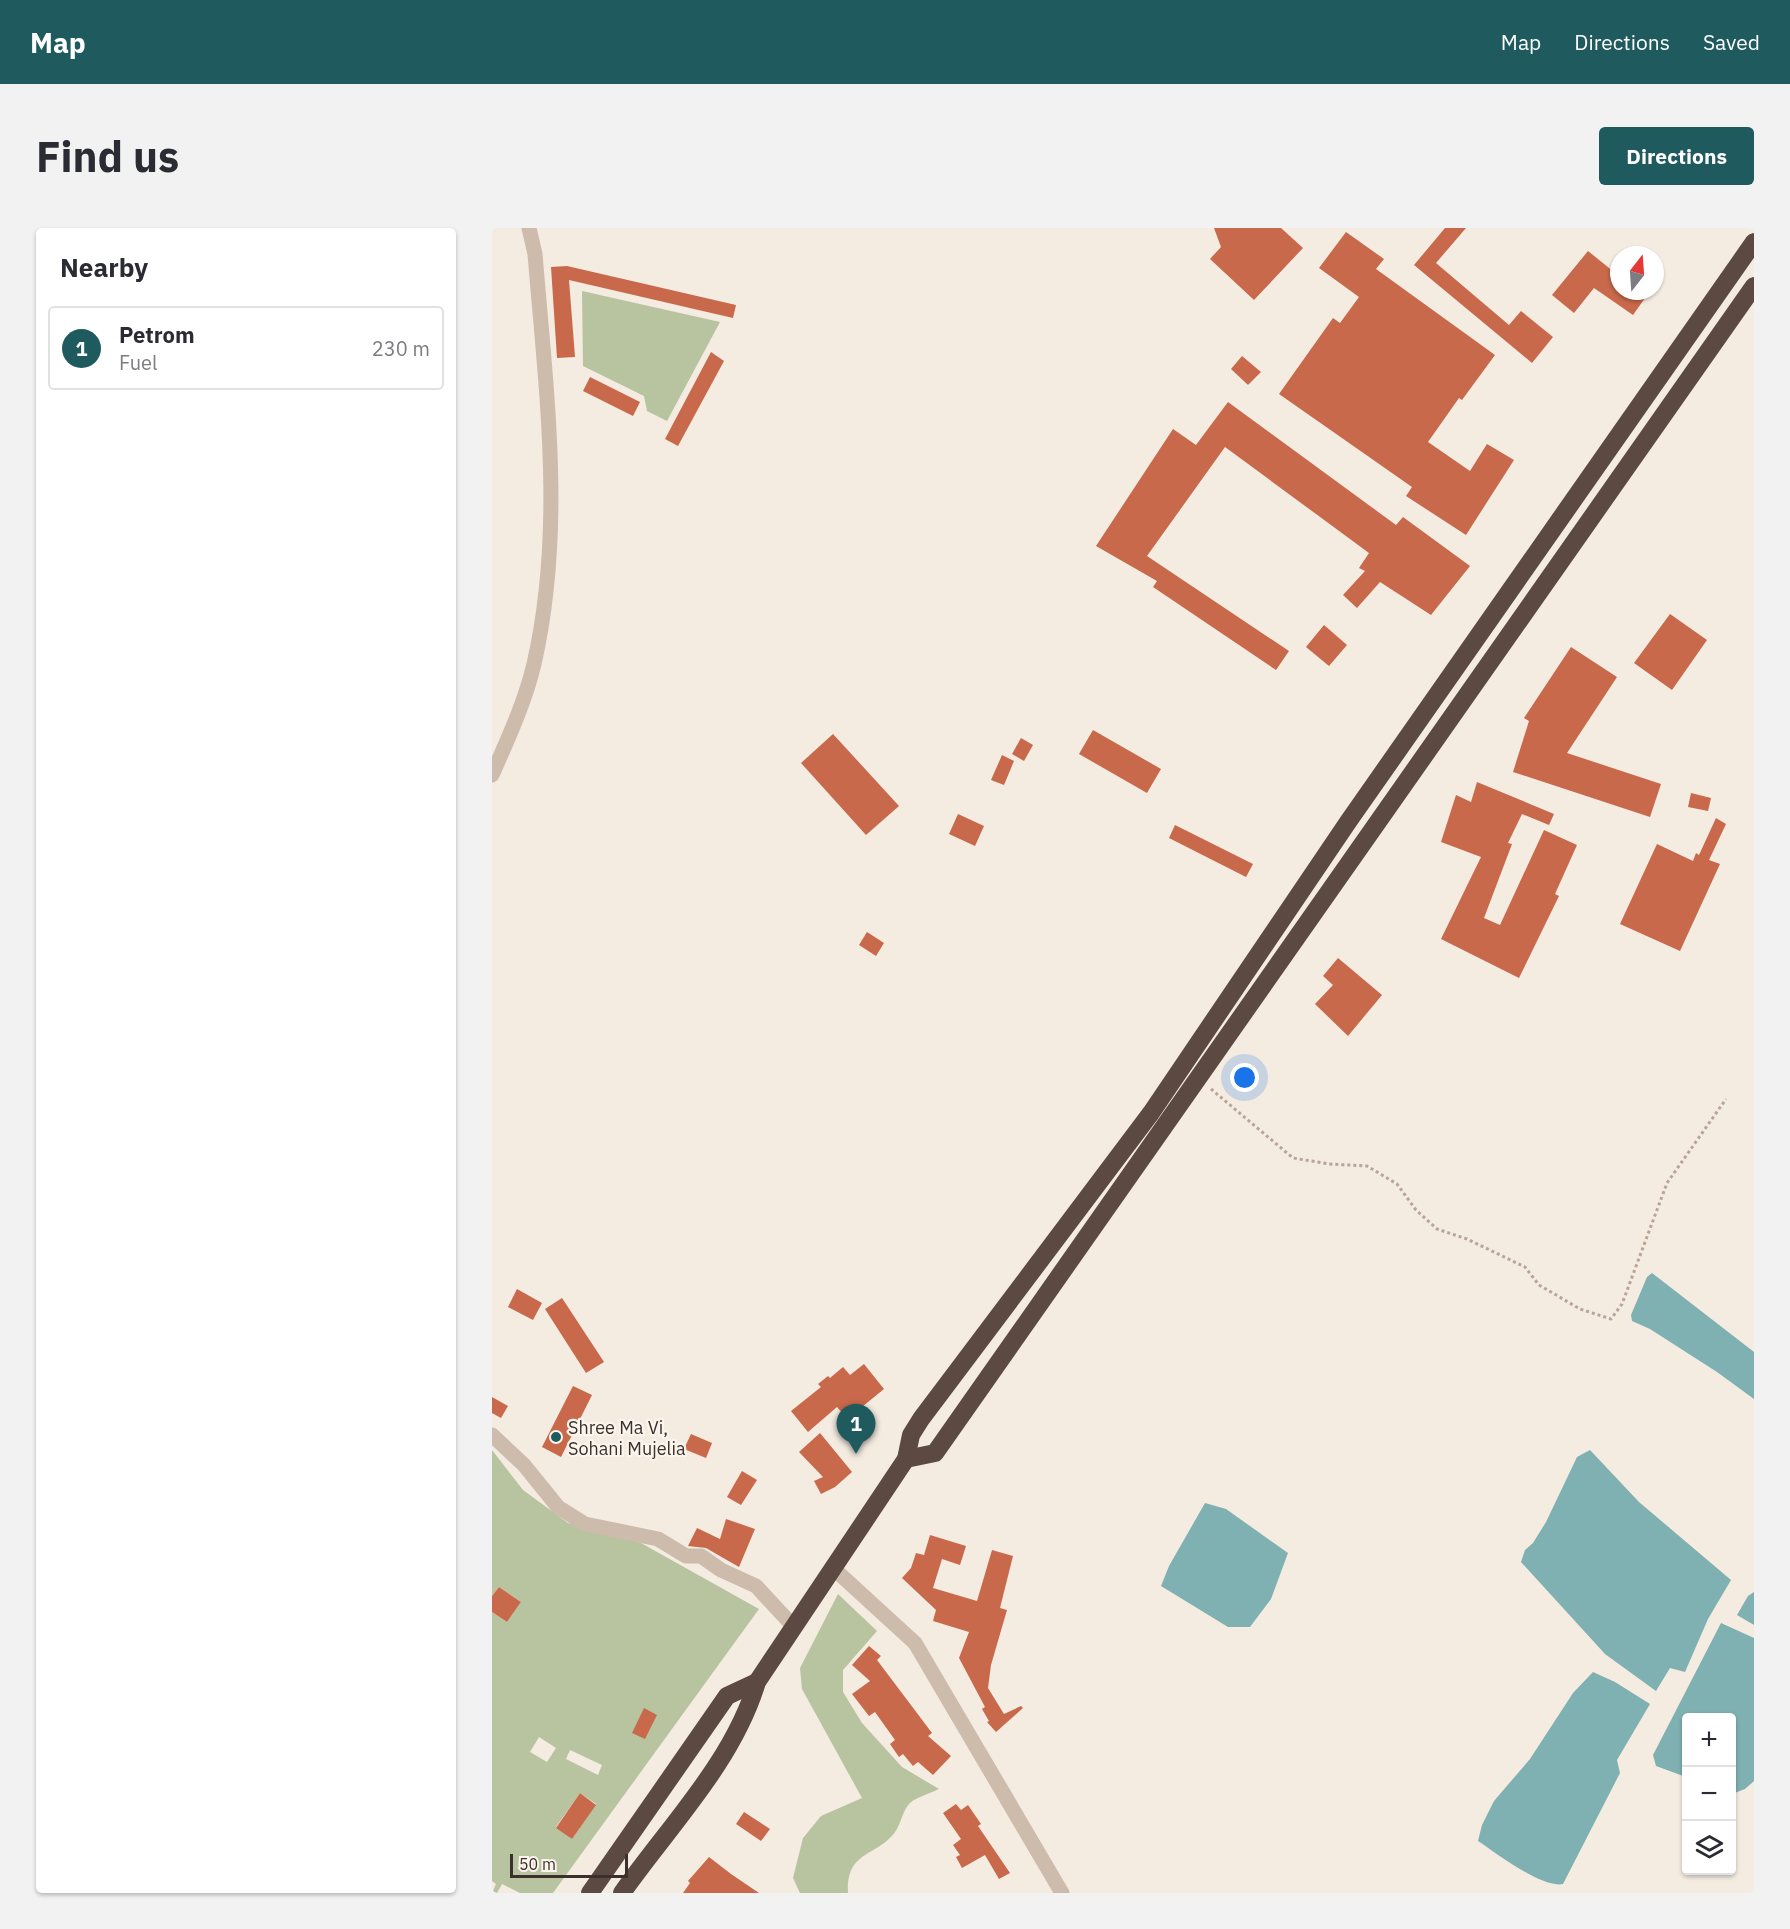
<!DOCTYPE html>
<meta charset="utf-8">
<style>
body{margin:0;font-family:"IBM Plex Sans",sans-serif;background:#f2f2f3;color:#2b2b33}
.controls{position:absolute;right:18px;bottom:18px;display:grid;overflow:hidden;border-radius:6px;box-shadow:0 2px 4px #0004}
.controls button{width:54px;height:54px;display:grid;place-items:center;padding:0;border:0;border-bottom:2px solid #e1e1e2;background:#fff;color:#2b2b33;font:30px sans-serif}
.compass{position:absolute;left:1118px;top:18px;width:54px;height:54px;border-radius:50%;background:#fff;box-shadow:0 2px 4px #0004;rotate:17deg}
.scale{position:absolute;left:18px;bottom:15px;width:118px;box-sizing:border-box;padding-left:6px;border:3px solid #3b302b;border-top:0;font-size:16px;line-height:21px;white-space:nowrap;color:#3b302b;-webkit-text-stroke:4px #fbf5ee;paint-order:stroke}
.you{position:absolute;left:753px;top:850px;width:21px;height:21px;margin:-15px;border:4px solid #fff;border-radius:50%;background:#1a73e8;box-shadow:0 0 0 9px #1a73e833}
.badge{display:grid;place-items:center;width:39px;height:39px;border-radius:50%;background:#1f5a5e;color:#fff;font-size:20px;font-weight:700}
.pin{position:absolute;translate:-50% -50px;filter:drop-shadow(0 2px 3px #0008)}
.pin::after{content:'';position:absolute;top:32px;width:21px;height:18px;background:inherit;clip-path:polygon(0 0,100% 0,50% 100%)}
.list{margin:0;padding:0;list-style:none}
h2{display:flex;justify-content:space-between;align-items:center;height:78px;margin:0;padding:0 24px;font-size:26px}
h2 small{font-size:20px;font-weight:400;color:#7c7c81}
.list li{display:grid;grid-template-columns:39px 1fr auto;gap:18px;align-items:center;box-sizing:border-box;height:84px;margin:0 12px 12px;padding:0 12px;border:2px solid #e1e1e2;border-radius:6px}
.list b{display:block;font-size:22px;white-space:nowrap}
.list p{margin:0;font-size:20px;white-space:nowrap;color:#7c7c81}
.list em{font-size:20px;font-style:normal;color:#7c7c81}
.icon{flex:none;width:33px;height:33px;fill:none;stroke:currentColor;stroke-width:2;stroke-linecap:round;stroke-linejoin:round}
.map{position:relative;flex:none;width:1262px;height:1665px;overflow:hidden;border-radius:6px}
header{display:flex;align-items:center;gap:36px;box-sizing:border-box;height:84px;padding:0 30px;background:#1f5a5e;color:#fff}
header strong{font-size:28px}
nav{display:flex;gap:33px;margin-inline-start:auto;font-size:21px}
.intro{display:flex;align-items:center;justify-content:space-between;box-sizing:border-box;height:144px;padding:0 36px}
h1{margin:0;font-size:42px}
.button{padding:15px 27px;border-radius:6px;background:#1f5a5e;color:#fff;font-size:21px;font-weight:700}
main{display:flex;gap:36px;padding:0 36px}
aside{flex:1;background:#fff;border-radius:6px;box-shadow:0 2px 4px #0004}
.map>svg:first-child{display:block}
.green{fill:#b8c4a0;fill-rule:evenodd}
.water{fill:#7fb0b2}
.building{fill:#c8694b}
.lines{fill:none;stroke-linecap:round;stroke-linejoin:round}
.path{stroke:#b9a596;stroke-width:3;stroke-dasharray:3 3;stroke-linecap:butt}
.street{stroke:#cdbbac;stroke-width:15}
.highway{stroke:#5c4a42;stroke-width:18}
.poi-dot{fill:#1f5a5e;stroke:#fbf5ee;stroke-width:2}
.labels{text-anchor:middle;dominant-baseline:central;stroke-width:4.5;stroke-linejoin:round;paint-order:stroke}
.poi-label{font-size:18px;fill:#3b302b;stroke:#fbf5ee;text-anchor:start}
</style>
<header>
<strong>Map</strong>
<nav><a>Map</a><a>Directions</a><a>Saved</a></nav>
</header>
<div class="intro"><h1>Find us</h1><a class="button">Directions</a></div>
<main>
<aside>
<h2>Nearby<small></small></h2>
<ul class="list">
<li><span class="badge">1</span><div><b>Petrom</b><p>Fuel</p></div><em>230 m</em></li>
</ul>
</aside>
<div class="map">
<svg width="1262" height="1665" viewBox="0 0 1262 1665">
<rect width="100%" height="100%" fill="#f4ebe1"/>
<g class="green">
<polygon points="90,63 228,94 175,193 155,183 152,168 91,138"/>
<path d="M0,1222l31,40 45,33 73,20 118,66 -206,284h-33l-18,-9 -5,9h-5l4,-9 -4,-3v-269l15,10 14,-20 -22,-15 -7,9zM47,1509l17,11 -9,14 -17,-10zM78,1522l32,15 -4,10 -32,-16zM88,1565l16,11 -24,35 -16,-12z"/>
<path d="M346,1366l39,37 -34,39v22l19,31 40,44 37,22c-8,4 -22,8 -29,14 -7,6 -9,21 -15,29 -18,25 -49,18 -47,61h-48l-7,-15 10,-40 18,-22 41,-18 -60,-109 -2,-21z"/>
</g>
<g class="water">
<polygon points="1160,1045 1262,1124 1262,1171 1225,1144 1158,1101 1140,1093 1139,1087 1155,1049"/>
<polygon points="1098,1222 1147,1274 1239,1352 1216,1391 1193,1444 1178,1440 1164,1463 1113,1426 1029,1334 1033,1322 1041,1315 1054,1294 1085,1229"/>
<polygon points="713,1275 734,1281 796,1325 779,1371 758,1399 736,1399 669,1358 677,1338"/>
<polygon points="1262,1364 1262,1397 1245,1387 1256,1368"/>
<polygon points="1229,1395 1262,1410 1262,1553 1253,1561 1240,1566 1240,1490 1194,1490 1194,1549 1164,1538 1161,1527"/>
<path d="M1101,1444l22,10 35,22 -33,56 3,13 -57,111c-20,5 -67,-31 -85,-43l4,-16 12,-24 36,-42 43,-66z"/>
</g>
<g class="building">
<polygon points="722,0 789,0 811,20 762,72 718,31 729,19"/>
<polygon points="953,0 974,0 944,35 1017,97 1029,83 1061,109 1040,135 922,37"/>
<polygon points="854,4 892,31 884,41 1003,127 970,172 967,170 936,214 978,243 995,216 1022,232 974,307 914,268 920,259 787,166 841,90 848,95 867,69 827,40"/>
<polygon points="1096,23 1127,48 1127,63 1158,63 1141,87 1102,60 1082,85 1060,67"/>
<polygon points="75,38 244,77 241,90 77,52 83,129 65,130 59,39"/>
<polygon points="219,124 232,133 186,218 173,211"/>
<polygon points="750,128 769,144 756,157 739,141"/>
<polygon points="98,149 148,174 141,188 91,163"/>
<polygon points="736,174 904,297 911,289 978,338 939,387 888,354 865,380 851,367 873,343 867,340 877,325 733,219 655,328 797,423 784,442 661,359 665,353 604,318 681,201 704,217"/>
<polygon points="1178,386 1215,412 1180,462 1142,435"/>
<polygon points="832,397 855,417 837,438 814,419"/>
<polygon points="1079,419 1125,449 1075,525 1169,556 1158,589 1021,544 1037,493 1032,490"/>
<polygon points="601,502 669,541 655,565 587,526"/>
<polygon points="341,506 407,578 374,607 309,535"/>
<polygon points="529,510 541,517 532,533 520,526"/>
<polygon points="510,527 522,533 512,557 499,552"/>
<polygon points="985,554 1062,586 1057,597 1030,586 1016,615 1020,616 992,690 1008,697 1052,602 1085,617 1063,666 1067,668 1027,750 949,711 989,629 949,614 964,567 979,574"/>
<polygon points="1199,565 1219,570 1216,583 1196,579"/>
<polygon points="466,586 492,598 483,618 457,606"/>
<polygon points="1224,590 1234,596 1217,632 1228,636 1188,723 1128,696 1165,616 1201,633 1204,625 1207,627"/>
<polygon points="683,597 761,636 754,649 677,610"/>
<polygon points="375,704 392,715 384,728 367,717"/>
<polygon points="846,730 890,767 856,808 823,776 841,757 831,748"/>
<polygon points="25,1061 50,1075 41,1092 16,1079"/>
<polygon points="70,1070 112,1134 94,1145 53,1081"/>
<polygon points="372,1136 392,1161 365,1183 369,1187 359,1195 345,1179 316,1204 299,1183 329,1159 326,1156 336,1148 338,1150 351,1139 358,1147"/>
<polygon points="81,1158 100,1167 69,1229 50,1219"/>
<polygon points="0,1169 16,1178 9,1190 0,1185"/>
<polygon points="328,1205 360,1244 343,1259 329,1266 322,1253 331,1249 307,1224"/>
<polygon points="199,1206 220,1215 214,1230 192,1221"/>
<polygon points="250,1243 265,1252 249,1277 235,1269"/>
<polygon points="234,1291 263,1301 247,1339 214,1320 196,1318 205,1300 228,1311"/>
<polygon points="438,1307 474,1318 468,1337 450,1331 441,1360 485,1373 500,1322 521,1328 508,1380 515,1382 499,1437 496,1460 512,1486 529,1478 531,1480 504,1504 495,1494 497,1493 490,1481 493,1479 467,1430 477,1404 441,1393 444,1382 410,1350 419,1340 424,1325 432,1327"/>
<polygon points="7,1359 29,1374 15,1394 0,1384 0,1368"/>
<polygon points="377,1418 389,1428 385,1432 440,1505 436,1508 459,1528 441,1547 426,1534 421,1538 411,1526 407,1529 398,1516 403,1512 383,1484 377,1488 360,1466 378,1453 360,1437"/>
<polygon points="152,1480 165,1487 153,1511 140,1505"/>
<polygon points="88,1565 104,1577 80,1611 64,1600"/>
<polygon points="464,1576 469,1582 476,1577 489,1596 486,1598 518,1645 507,1651 493,1627 470,1640 464,1629 468,1627 461,1617 469,1611 451,1585"/>
<polygon points="252,1584 278,1601 269,1613 244,1596"/>
<polygon points="217,1629 239,1646 267,1665 191,1665 198,1655 196,1653"/>
</g>
<g class="lines">
<polyline class="path" points="719,861 801,930 837,936 875,938 905,956 924,982 945,1001 975,1011 1033,1039 1047,1057 1088,1081 1119,1091 1130,1076 1175,955 1234,871"/>
<g class="street">
<path d="M0,547c16,-36 33,-73 42,-111 31,-136 12,-273 1,-410l-6,-26"/>
<polyline points="0,1207 32,1237 66,1279 93,1296 166,1311 194,1328 209,1328 229,1342 264,1358 302,1399"/>
<polyline points="341,1340 423,1415 570,1665"/>
</g>
<g class="highway">
<polyline points="414,1231 443,1225 1262,58"/>
<polyline points="98,1665 235,1468 265,1454"/>
<path d="M130,1665c47,-67 111,-131 135,-211l149,-223 5,-24 10,-16 230,-306 197,-291 406,-580"/>
</g>
</g>
<circle class="poi-dot" cx="64" cy="1209" r="6"/>
<g class="labels">
<g class="poi-label">
<text x="76" y="1199">Shree Ma Vi,<tspan x="76" dy="21">Sohani Mujelia</tspan></text>
</g>
</g>
</svg>
<div class="controls">
<button>+</button>
<button>−</button>
<button><svg class="icon" aria-label="layers" viewBox="0 0 24 24"><path d="M12 4l9 5-9 5-9-5zM3 14l9 5 9-5"/></svg></button>
</div>
<svg class="compass" viewBox="-18 -18 36 36"><path d="M0-13l5 13h-10z" fill="#e53935"/><path d="M0 13l5-13h-10z" fill="#7c7c81"/></svg>
<div class="scale">50 m</div>
<div class="you"></div>
<div class="pin badge" style="left:364px;top:1226px">1</div>
</div>
</main>
